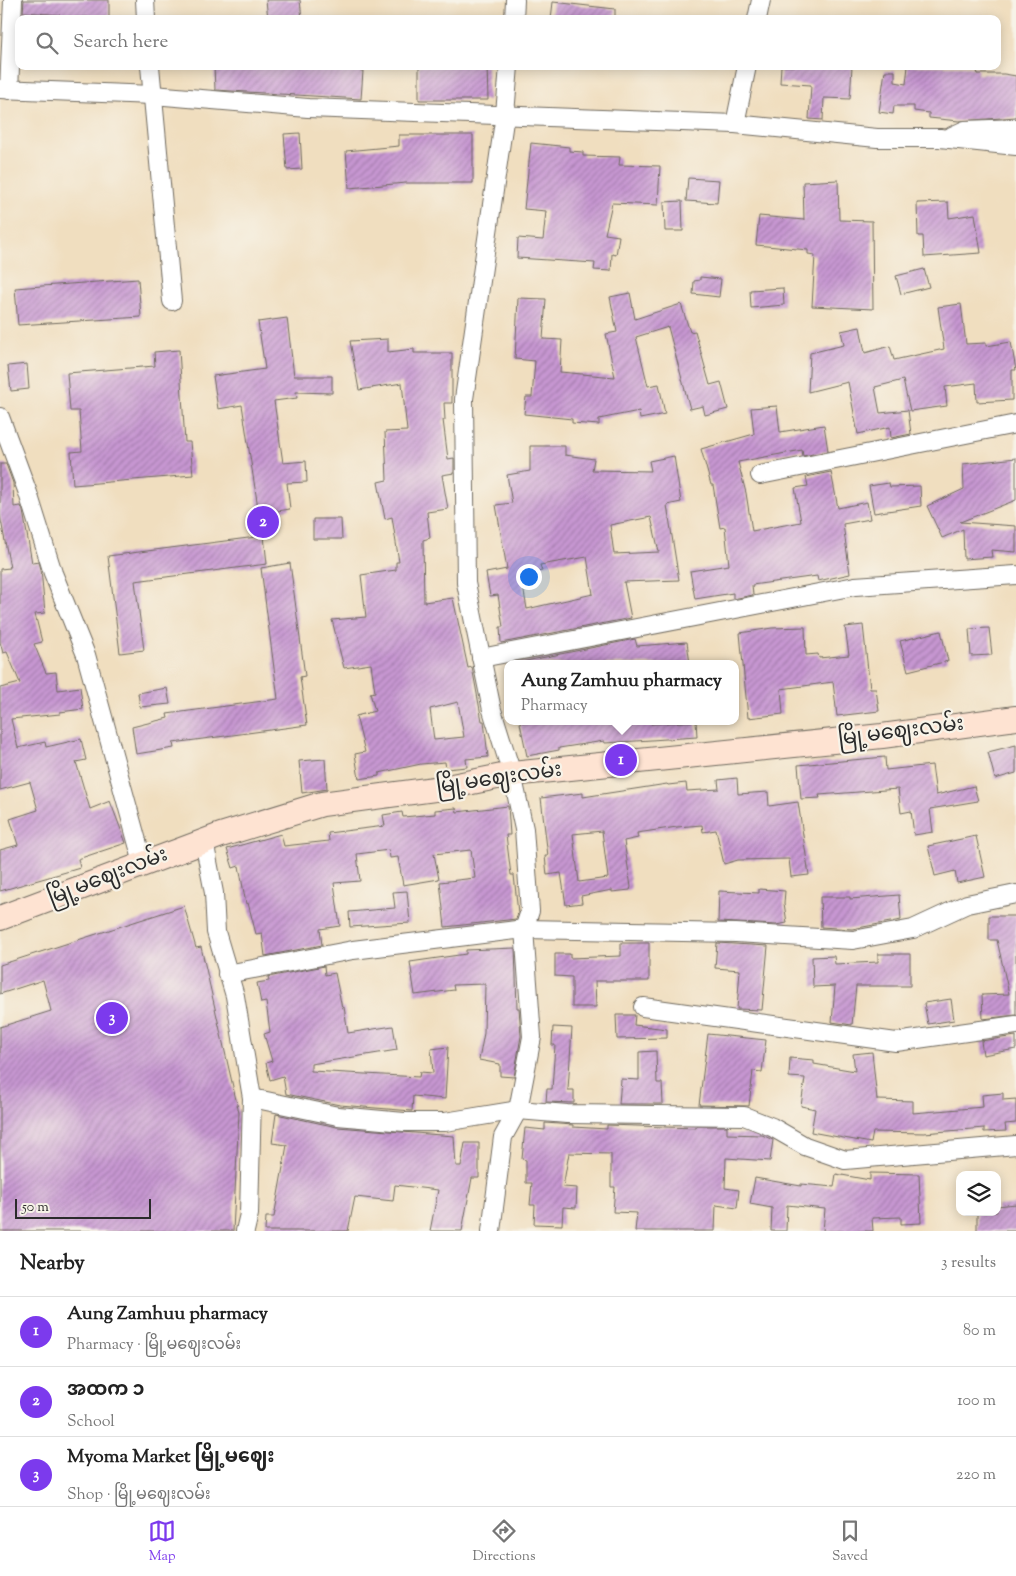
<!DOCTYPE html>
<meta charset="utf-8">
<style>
body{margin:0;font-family:"Sorts Mill Goudy","Noto Sans Myanmar",serif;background:#f2f2f2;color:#222}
.controls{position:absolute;right:15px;bottom:15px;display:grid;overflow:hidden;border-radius:10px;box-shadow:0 2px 12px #0003}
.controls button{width:45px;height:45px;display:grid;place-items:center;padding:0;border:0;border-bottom:1px solid #e0e0e0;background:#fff;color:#222;font:25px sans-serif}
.scale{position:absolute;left:15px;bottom:12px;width:136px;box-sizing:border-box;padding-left:5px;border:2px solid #2b2b2b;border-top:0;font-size:14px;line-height:18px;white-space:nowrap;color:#2b2b2b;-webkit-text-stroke:4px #f7f3e8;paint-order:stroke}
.you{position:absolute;left:528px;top:576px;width:18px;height:18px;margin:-12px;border:4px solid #fff;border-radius:50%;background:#1a73e8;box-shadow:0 0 0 8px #1a73e833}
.badge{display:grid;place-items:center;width:32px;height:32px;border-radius:50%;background:#7c3aed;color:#fff;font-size:16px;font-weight:700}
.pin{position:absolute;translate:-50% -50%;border:2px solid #fff;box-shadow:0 1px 5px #0006}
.popup{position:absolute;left:504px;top:660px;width:235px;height:65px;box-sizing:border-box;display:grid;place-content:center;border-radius:10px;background:#fff;filter:drop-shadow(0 1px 4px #0005);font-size:16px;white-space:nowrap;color:#767676}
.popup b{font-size:19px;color:#222}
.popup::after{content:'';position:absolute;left:50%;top:100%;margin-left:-10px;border:10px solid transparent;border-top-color:#fff}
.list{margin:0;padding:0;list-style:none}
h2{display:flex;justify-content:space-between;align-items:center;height:65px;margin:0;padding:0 20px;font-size:21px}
h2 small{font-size:16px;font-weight:400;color:#767676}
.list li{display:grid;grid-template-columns:32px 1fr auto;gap:15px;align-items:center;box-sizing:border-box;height:70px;padding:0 20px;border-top:1px solid #e0e0e0}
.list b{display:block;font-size:19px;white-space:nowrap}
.list p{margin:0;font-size:16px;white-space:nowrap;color:#767676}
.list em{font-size:16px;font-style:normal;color:#767676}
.icon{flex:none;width:28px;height:28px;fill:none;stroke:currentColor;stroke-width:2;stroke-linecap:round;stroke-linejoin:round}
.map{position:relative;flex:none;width:1016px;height:1231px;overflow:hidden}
.search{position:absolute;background:#fff;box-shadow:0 2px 12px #0003;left:15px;right:15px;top:15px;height:55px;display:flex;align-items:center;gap:12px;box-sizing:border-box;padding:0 18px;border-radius:10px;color:#767676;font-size:19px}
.sheet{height:275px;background:#fff}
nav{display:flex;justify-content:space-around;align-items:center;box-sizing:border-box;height:70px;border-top:1px solid #e0e0e0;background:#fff;font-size:14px;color:#767676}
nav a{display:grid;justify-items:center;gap:2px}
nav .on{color:#7c3aed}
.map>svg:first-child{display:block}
.building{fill:url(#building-hatch);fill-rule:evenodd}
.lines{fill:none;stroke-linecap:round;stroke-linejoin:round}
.street-casing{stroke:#706a5f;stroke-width:20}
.secondary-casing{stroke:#706a5f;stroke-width:26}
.street{stroke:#fff;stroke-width:18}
.secondary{stroke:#fee3d2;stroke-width:24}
.labels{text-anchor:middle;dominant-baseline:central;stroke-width:4.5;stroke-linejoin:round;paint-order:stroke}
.street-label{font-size:21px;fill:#2b2b2b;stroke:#f7f3e8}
</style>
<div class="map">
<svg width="1016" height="1231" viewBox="0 0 1016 1231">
<defs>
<pattern id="building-hatch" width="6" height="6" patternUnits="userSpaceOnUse" patternTransform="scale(1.25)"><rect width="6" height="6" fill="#c797d2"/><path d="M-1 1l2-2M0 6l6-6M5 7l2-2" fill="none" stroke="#a27bab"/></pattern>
</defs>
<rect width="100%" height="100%" fill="#f7f3e8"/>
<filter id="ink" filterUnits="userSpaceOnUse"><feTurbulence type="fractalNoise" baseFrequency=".02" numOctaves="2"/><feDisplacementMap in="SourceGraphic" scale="10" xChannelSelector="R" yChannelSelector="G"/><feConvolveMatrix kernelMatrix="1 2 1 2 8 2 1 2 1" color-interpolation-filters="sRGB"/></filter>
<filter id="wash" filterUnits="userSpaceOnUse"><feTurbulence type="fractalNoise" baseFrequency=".0096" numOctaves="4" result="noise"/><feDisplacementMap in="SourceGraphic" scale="20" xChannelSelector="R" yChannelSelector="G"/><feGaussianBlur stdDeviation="1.12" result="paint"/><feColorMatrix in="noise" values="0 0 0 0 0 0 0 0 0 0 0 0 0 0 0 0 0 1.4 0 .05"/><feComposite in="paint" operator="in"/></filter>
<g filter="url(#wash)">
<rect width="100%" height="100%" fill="#f0debf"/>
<g id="blocks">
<g class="building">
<polygon points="24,0 109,0 109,19 88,19 88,17 60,18 60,15 23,12"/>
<polygon points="266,0 300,0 302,19 268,19"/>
<polygon points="553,2 615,9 615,19 551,19"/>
<polygon points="214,66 321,66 363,71 361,99 215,90"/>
<polygon points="419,66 487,66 488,100 419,100"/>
<polygon points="781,66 852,66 850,99 824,98 823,120 809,119 811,85 780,83"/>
<polygon points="908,66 964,66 978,69 977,74 1004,74 1016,76 1016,117 959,121 929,118 929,113 914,111 914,106 894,106 893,114 879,112 885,71 895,71 895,82 906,84"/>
<polygon points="300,133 302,169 287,170 284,134"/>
<polygon points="399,135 473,135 473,183 406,183 349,188 346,151 399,146"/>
<polygon points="531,143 569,147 569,151 583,152 583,156 620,157 619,165 660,166 658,205 612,203 605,234 619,236 616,255 612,254 611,271 594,270 595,263 517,258 518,238 543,240 546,211 524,209"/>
<polygon points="688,178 719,180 717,203 686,201"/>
<polygon points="838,180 839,220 872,221 873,309 812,306 815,255 808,254 808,250 756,245 759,216 804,220 803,182"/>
<polygon points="682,201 683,231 665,231 664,202"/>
<polygon points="948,202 949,218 975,214 981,253 924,257 923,236 918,236 917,203"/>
<polygon points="924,269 929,287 901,294 896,276"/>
<polygon points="700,277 721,279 719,297 693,294 694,281 700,280"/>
<polygon points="138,279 141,317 18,325 15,288"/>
<polygon points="783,288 784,305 751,308 750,290"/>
<polygon points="630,293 635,319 681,304 690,332 695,331 710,385 721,382 728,409 705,415 703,406 690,409 668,327 636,337 648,386 659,384 665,414 640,419 639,411 599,419 599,425 572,423 572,419 524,414 526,397 532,397 535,361 515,359 518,298 546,299 543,339 562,340 560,372 615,377 606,334 617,332 610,297"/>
<polygon points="961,304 966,344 986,343 986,346 1011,342 1016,370 1012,370 1012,400 977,402 976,383 945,387 947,406 910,411 903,380 875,387 880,413 908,410 911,434 891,438 890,427 858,434 848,382 808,392 810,353 844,345 841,331 860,327 865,353 890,346 894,360 944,349 938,307"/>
<polygon points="287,318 294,376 332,376 332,393 296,392 297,398 274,401 283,463 306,461 307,482 287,483 290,509 259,514 242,405 218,409 213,376 265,369 258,322"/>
<path d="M388,339v13l26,-3v4h38v50h-8l1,17h-2l5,39 6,-1v15l-12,2 6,34 -21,3 3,26 -7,2 1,62 29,-4 15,70 4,-1 10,54h2l4,36 -22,2 1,8 -21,2 -1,-7 -24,2 -42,9v3l-20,3 -4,-25 10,-2 -9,-36 19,-5 -5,-18 5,-1 -4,-28 -27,4 -12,-48 34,-3 -5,-42 35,-5v-8h3l-7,-45 -7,2 -7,-37 9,-2 -2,-48 22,-1 -5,-48 -43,7 -9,-49zM458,702l6,35 -30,3 -4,-31z"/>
<polygon points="179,350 185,442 190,442 193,475 73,485 71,452 82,451 79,411 70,411 67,373 155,366 154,352"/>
<polygon points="27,364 29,389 11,391 8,366"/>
<polygon points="777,406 780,432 824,425 828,451 803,456 802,450 738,462 746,493 752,531 801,522 795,488 808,486 806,477 831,472 838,508 867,502 870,519 843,524 850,574 818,581 817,576 752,585 753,595 733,599 733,593 695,599 690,571 729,565 725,527 720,528 713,485 711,485 701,449 754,434 751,408"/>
<path d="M530,446h35v9l29,4 -2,11 59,1 -2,-10 25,-5 7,46 -14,3 12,75 -55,2 7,36 -130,25 -1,-16h3l-5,-32 -8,1 -4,-23 21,-4 -11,-64 16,-2 -5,-28 23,-4zM651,517l8,35 -45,2 -4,-29zM587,557l6,37 -66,15 -6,-34 21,-4 -2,-6z"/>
<polygon points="1016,458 1016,500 960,522 1016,526 1016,552 991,550 992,557 964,559 963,529 942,538 927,506 964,489 963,464"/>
<polygon points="0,464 6,464 13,483 14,507 21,506 23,511 32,563 39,562 41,569 45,613 35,614 42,642 34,644 46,673 56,672 58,690 80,687 83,709 60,712 60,714 11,719 18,748 45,742 46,747 81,739 86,760 76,762 90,809 110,801 126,843 78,859 80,868 0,891 0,850 18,845 10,819 38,810 30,782 0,790 0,688 20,683 7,652 3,653 0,642 0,569 10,568 0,515"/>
<polygon points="889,483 890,487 920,486 921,506 874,513 869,486"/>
<polygon points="313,519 341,519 342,539 313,539"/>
<polygon points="264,536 267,564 135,581 144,650 120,653 108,556"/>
<polygon points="290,563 305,676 300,677 307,725 173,743 174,748 136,754 132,727 168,718 167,714 278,699 261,568"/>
<polygon points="863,625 870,689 876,689 879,711 837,716 833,682 781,689 783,714 748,718 740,633 772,628 805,627 806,655 818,654 819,658 849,655 845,627"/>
<polygon points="989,628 992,655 971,656 969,629"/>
<polygon points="941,631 948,661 908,671 900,641"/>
<polygon points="635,639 637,646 687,642 690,664 511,664"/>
<polygon points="167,688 170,704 140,707 138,693"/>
<polygon points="529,721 651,721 651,724 696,721 697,737 605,743 604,741 559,748 559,750 527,756 520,723"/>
<polygon points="1016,745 1016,773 995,779 988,752"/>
<polygon points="885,757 886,770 932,765 936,795 974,786 978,801 930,809 933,832 914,835 911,811 901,813 898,789 819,795 820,798 801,799 798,765"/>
<polygon points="325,759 327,789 302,793 299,761"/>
<path d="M737,778l1,16 30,-2 1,14 29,-4 11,73 -18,2 -2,-18 -51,1 -14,4 -8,-34 -13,2 -1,-7 -25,2 -40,6 1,5 -14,3 7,46 -1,3 -18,2v-2l-31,6 1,7 -16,2 -5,-32 -14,2 -2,-19h3l-7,-58 42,-5v4l84,-13 1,1 18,-2 1,8 32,-2 -1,-9zM602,831l6,47 -29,4 -6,-48z"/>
<polygon points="508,806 510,835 506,835 511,875 514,875 518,913 516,919 445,927 440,882 475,878 471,850 434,854 439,879 403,885 398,857 390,858 389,850 357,854 360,881 334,883 340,926 320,929 322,945 265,956 262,933 256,934 248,903 246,904 239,866 233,868 227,849 281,834 284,846 329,841 328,833 385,826 383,815 402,812 403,817 435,814 435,810 456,808 457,812"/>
<polygon points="976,836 985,877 957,883 955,871 935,876 928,846"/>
<polygon points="759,889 785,891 784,903 787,923 776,925 718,922 719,891 759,893"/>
<polygon points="407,891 410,923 350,927 349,912 395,908 393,892"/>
<polygon points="899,895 901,920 852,929 821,927 820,897 850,897 850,899"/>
<polygon points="184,906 196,948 201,947 239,1113 233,1231 0,1231 0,1027 51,1011 43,980 0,994 0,965"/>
<polygon points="989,916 1016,916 1016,1015 983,1019 982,995 1009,994 997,940 989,940"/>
<polygon points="621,943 649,943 649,981 595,981 596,1007 572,1007 572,977 555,976 555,954 570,954 570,958 621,956"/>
<polygon points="717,943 768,946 762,1010 737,1009 740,970 715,968"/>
<polygon points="515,948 517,1008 519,1008 521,1036 514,1077 500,1076 500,1064 479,1060 484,1033 485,984 453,985 454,990 415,995 410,962 466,954 466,950"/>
<polygon points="878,954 910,954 910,986 856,986 852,1025 832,1022 835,986 813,987 812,957 834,956 835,964 878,962"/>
<polygon points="324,966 325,975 335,973 342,1008 344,1007 348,1033 393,1026 397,1050 311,1064 311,1071 419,1077 420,1072 433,1073 431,1049 448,1047 445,1099 413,1096 412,1111 340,1105 286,1094 283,1076 270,1080 266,1063 272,1061 264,1034 270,1032 266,1002 261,1003 257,983 269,981 268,977"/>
<polygon points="951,999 954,1020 928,1024 924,1003"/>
<polygon points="616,1015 635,1015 634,1025 667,1029 667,1038 617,1039"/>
<polygon points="553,1027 572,1028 568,1090 574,1090 574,1103 546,1102 547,1089 552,1089 555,1045 552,1045"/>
<polygon points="708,1034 766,1040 762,1072 753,1071 749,1106 699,1105"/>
<polygon points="1016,1036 1016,1049 983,1055 981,1041"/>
<polygon points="656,1051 657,1083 662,1083 663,1104 619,1104 621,1079 639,1080 639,1052"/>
<polygon points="872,1052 877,1100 913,1101 913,1113 983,1107 982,1095 1003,1093 1003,1100 1016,1099 1016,1123 1005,1124 1006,1131 984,1132 984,1128 924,1133 873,1132 871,1143 811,1132 815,1109 801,1106 805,1078 789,1077 790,1058 814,1060 814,1064 855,1071 853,1054"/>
<polygon points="276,1114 337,1127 454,1136 456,1166 461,1166 465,1143 479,1143 479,1178 472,1178 462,1231 430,1231 438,1190 395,1185 393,1201 355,1197 348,1231 265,1231 266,1217 274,1217 287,1145 272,1143"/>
<polygon points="545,1123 573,1125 573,1127 607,1129 607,1125 696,1128 697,1126 727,1126 727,1134 762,1135 773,1140 770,1161 726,1158 725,1188 739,1190 737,1208 716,1205 715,1231 635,1231 637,1213 613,1212 615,1187 611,1187 611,1154 569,1153 563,1187 577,1188 576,1208 563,1207 562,1225 534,1224 535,1205 530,1205 532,1183 526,1183 526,1160 522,1159 525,1128 545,1130"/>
<polygon points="870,1173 919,1174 921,1223 901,1224 901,1217 872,1218 873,1231 823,1231 825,1209 787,1205 786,1231 771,1231 772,1208 750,1204 755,1178 801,1186 801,1184 834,1187 836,1174 870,1180"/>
<polygon points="1016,1204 1016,1231 977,1231 977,1212 997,1212 997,1206"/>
</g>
</g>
</g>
<g filter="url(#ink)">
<use href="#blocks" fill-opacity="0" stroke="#706a5f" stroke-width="1"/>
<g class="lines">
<defs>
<g id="street">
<polyline points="145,0 146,19"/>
<polyline points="514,19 515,0"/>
<polyline points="757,19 761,0"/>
<polyline points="150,66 172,301"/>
<polyline points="0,89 153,95 308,108 735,124 877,138 940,138 1016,146"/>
<polyline points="9,90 13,0"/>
<polyline points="735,124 747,66"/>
<polyline points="952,136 965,130 1016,128"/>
<polyline points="0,417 28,493 53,573 86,655 143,863"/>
<polyline points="760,475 1016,424"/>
<polyline points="481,658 855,586 1016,575"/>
<polyline points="204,841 214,893 216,932 235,996 252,1098 249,1214 245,1231"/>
<polyline points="227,974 353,950 524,929 736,933 853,940 913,929 967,904 1016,894"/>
<polyline points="643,1007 896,1042 1016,1025"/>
<polyline points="252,1098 338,1116 404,1122 445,1122 518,1110 567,1114 744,1116 772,1127 805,1146 845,1160 1016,1145"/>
<polyline points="491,1231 503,1137 518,1110 532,1037 524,929 530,911 524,829 512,774 492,710 466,583 464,399 505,114 509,66"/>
</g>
<polyline id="secondary" points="0,918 221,835 322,804 442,788 512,774 882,736 1016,718"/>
</defs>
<use href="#street" class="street-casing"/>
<use href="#secondary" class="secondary-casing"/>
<use href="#street" class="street"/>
<use href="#secondary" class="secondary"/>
</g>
</g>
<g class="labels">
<g class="street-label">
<text transform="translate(901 732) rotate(-7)">မြို့မဈေးလမ်း</text>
<text transform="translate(499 779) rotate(-8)">မြို့မဈေးလမ်း</text>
<text transform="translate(108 877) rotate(-21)">မြို့မဈေးလမ်း</text>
</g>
</g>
</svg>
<div class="controls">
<button><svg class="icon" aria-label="layers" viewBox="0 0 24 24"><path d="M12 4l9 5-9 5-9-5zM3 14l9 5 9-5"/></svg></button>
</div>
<div class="scale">50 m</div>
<div class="you"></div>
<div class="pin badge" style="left:621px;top:760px">1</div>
<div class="popup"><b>Aung Zamhuu pharmacy</b>Pharmacy</div>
<div class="pin badge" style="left:263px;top:522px">2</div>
<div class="pin badge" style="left:112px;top:1018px">3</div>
<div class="search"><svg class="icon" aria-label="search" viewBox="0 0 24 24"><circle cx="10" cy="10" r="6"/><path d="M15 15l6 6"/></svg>Search here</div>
</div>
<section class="sheet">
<h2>Nearby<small>3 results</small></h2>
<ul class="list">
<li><span class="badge">1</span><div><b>Aung Zamhuu pharmacy</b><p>Pharmacy · မြို့မဈေးလမ်း</p></div><em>80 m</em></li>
<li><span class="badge">2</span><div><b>အထက ၁</b><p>School</p></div><em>100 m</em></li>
<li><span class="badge">3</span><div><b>Myoma Market မြို့မဈေး</b><p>Shop · မြို့မဈေးလမ်း</p></div><em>220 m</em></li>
</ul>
</section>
<nav>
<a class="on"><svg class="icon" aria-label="map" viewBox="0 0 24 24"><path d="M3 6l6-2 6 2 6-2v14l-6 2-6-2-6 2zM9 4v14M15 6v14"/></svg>Map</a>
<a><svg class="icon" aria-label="directions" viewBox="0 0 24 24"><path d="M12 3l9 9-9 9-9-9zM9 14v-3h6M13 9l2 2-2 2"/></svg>Directions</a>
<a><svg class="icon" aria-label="saved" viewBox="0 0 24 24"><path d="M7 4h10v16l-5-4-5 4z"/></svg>Saved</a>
</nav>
